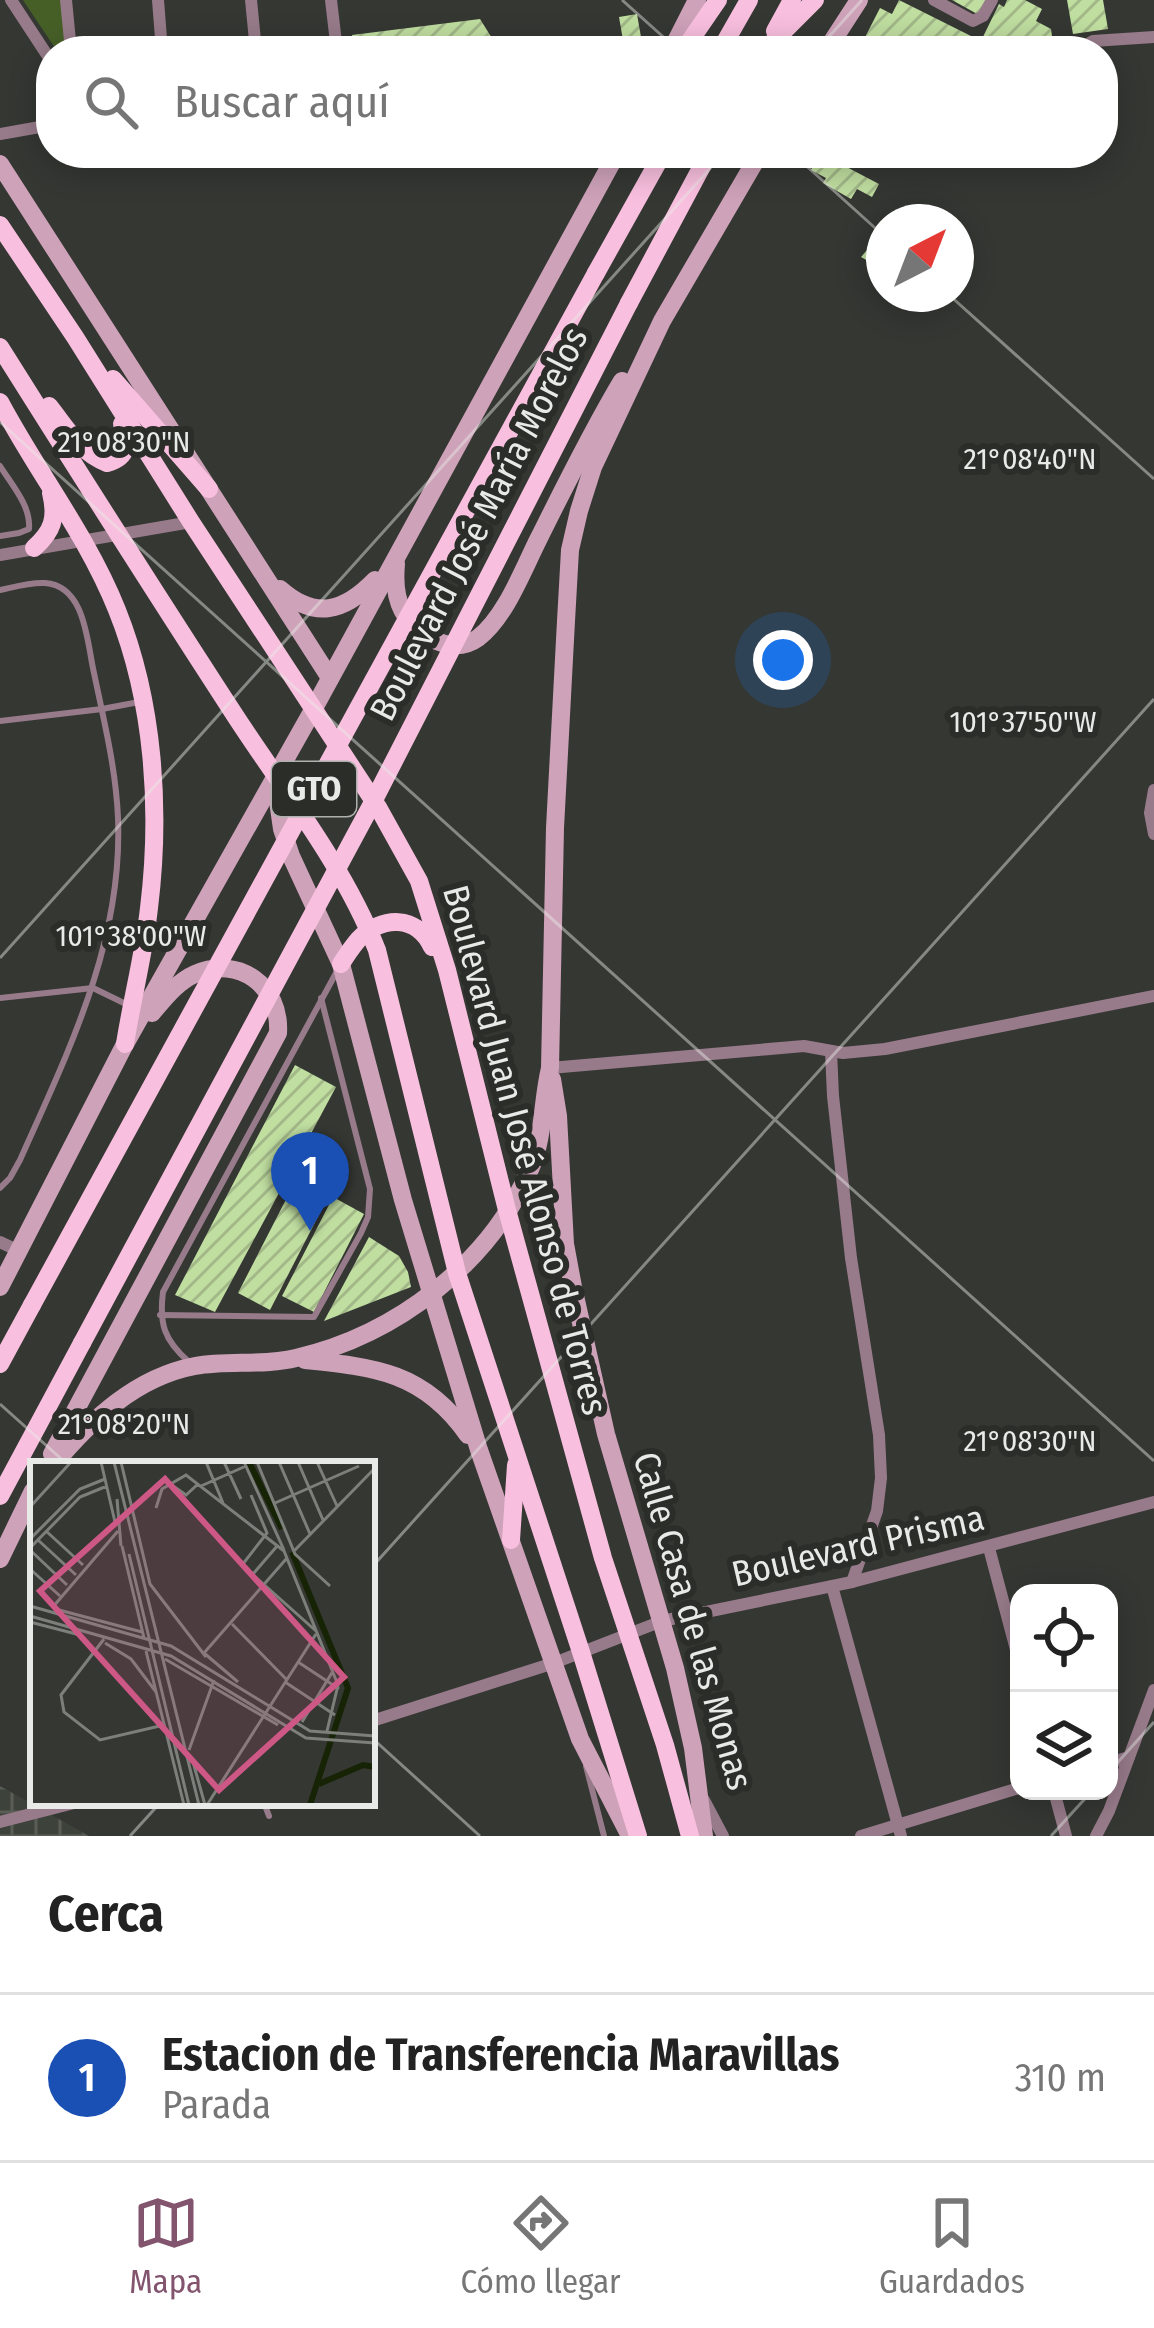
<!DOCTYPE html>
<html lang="es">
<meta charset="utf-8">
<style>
body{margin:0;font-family:"Fira Sans Condensed",sans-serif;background:#f6f6f6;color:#222}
.controls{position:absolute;right:36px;bottom:36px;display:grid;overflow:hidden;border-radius:24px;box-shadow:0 6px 30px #0003}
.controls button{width:108px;height:108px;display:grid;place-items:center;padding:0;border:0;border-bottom:3px solid #e0e0e0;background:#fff;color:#222;font:60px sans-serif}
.compass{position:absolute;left:866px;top:204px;width:108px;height:108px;border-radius:50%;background:#fff;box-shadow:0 6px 30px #0003;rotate:42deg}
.you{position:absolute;left:783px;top:660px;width:42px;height:42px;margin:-30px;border:9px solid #fff;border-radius:50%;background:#1a73e8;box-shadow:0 0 0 18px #1a73e833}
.badge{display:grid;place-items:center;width:78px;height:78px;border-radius:50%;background:#82546e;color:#fff;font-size:39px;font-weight:700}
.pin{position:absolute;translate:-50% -99px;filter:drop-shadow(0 3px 6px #0008)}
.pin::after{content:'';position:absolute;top:63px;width:42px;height:36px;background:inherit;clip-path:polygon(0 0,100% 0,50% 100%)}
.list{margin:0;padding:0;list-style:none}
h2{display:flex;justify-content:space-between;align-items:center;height:156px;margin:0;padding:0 48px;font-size:51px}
h2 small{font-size:39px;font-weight:400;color:#767676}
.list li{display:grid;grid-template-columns:78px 1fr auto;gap:36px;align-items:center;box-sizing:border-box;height:168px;padding:0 48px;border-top:3px solid #e0e0e0}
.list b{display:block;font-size:45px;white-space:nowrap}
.list p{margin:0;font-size:39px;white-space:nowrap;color:#767676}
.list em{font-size:39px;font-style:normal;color:#767676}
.icon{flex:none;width:66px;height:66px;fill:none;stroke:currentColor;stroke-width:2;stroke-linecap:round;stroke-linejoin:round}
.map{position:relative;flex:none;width:1154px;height:1836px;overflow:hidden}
.search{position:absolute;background:#fff;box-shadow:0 6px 30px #0003;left:36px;right:36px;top:36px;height:132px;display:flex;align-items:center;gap:30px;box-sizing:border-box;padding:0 42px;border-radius:48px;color:#767676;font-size:45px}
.sheet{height:324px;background:#fff}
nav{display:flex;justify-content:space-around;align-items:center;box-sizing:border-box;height:168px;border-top:3px solid #e0e0e0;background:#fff;font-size:33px;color:#767676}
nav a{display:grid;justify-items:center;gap:6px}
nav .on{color:#82546e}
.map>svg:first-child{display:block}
.industrial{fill:url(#industrial-grid)}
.green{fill:#465f27}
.building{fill:url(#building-hatch)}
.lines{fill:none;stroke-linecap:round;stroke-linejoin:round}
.lane{stroke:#977b8a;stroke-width:6}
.street{stroke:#977b8a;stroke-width:12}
.secondary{stroke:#cea2b9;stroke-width:18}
.primary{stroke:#f8bfde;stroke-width:18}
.primary-bridge{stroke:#f8bfde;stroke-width:18}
.ticks{fill:none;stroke:#e8eae7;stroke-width:3;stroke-opacity:0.45}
.labels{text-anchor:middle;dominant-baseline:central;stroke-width:12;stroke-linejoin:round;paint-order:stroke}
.shield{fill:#2b2d29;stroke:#afb1ae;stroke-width:3}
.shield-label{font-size:33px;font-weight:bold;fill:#e8eae7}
.street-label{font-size:36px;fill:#e8eae7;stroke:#2b2d29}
.inset-river{fill:none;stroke:#162305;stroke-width:6}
.inset-road{fill:none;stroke:#7d7f7b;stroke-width:3}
.view{fill:#cd5785;fill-opacity:0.15;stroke:#cd5785;stroke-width:6}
.inset-edge{fill:none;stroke:#e8eae7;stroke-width:6}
.ticks-label{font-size:30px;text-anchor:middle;fill:#e8eae7;stroke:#2b2d29;stroke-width:12;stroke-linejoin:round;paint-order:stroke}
</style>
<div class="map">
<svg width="1154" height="1836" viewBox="0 0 1154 1836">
<defs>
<pattern id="industrial-grid" width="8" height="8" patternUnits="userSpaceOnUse" patternTransform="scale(3)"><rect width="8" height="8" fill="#3d423a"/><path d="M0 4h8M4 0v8" fill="none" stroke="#595d56"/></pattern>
<pattern id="building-hatch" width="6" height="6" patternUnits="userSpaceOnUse" patternTransform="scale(3)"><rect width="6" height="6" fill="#c0dea0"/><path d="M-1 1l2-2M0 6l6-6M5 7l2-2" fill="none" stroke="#a2b889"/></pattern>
</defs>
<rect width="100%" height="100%" fill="#353733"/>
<polygon class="industrial" points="0,1786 89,1836 0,1836"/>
<polygon class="green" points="23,0 63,0 71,51 57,51"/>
<g class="building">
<polygon points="899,0 981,41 999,4 1004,7 1007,0 1025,0 1042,9 1036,21 1051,29 1054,51 858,51 880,8 892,14"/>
<polygon points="952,0 987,0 979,15"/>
<polygon points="1067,0 1103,0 1108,29 1073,34"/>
<polygon points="637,14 642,43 624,46 619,17"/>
<polygon points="480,19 500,51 354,51 352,35"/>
<polygon points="820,153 879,184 872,197 857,189 851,199 823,183 826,178 811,170"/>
<polygon points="881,233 884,236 884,253 875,265 861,257"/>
<polygon points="295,1065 336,1087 215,1312 175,1295"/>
<polygon points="314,1145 346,1162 270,1310 238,1293"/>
<polygon points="333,1197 364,1214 314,1312 282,1296"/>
<polygon points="369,1237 399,1256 408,1272 411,1287 324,1321"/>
</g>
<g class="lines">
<g class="lane">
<path d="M0,466c12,19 31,40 29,63l-10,4 -19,3"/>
<path d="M0,590c14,-3 31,-8 45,-7 41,3 42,60 49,90 10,48 22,96 24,145 5,124 -49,232 -98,342l-10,18 -10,10"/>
<polyline points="0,721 102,709 139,702"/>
<polyline points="0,998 93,988 130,1006"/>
<polyline points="160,1315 314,1317 361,1233 368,1217 370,1189 321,998"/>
<path d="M189,1362c-25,-22 -30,-38 -26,-70l173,-319"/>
<polyline points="586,1766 604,1836"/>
<polyline points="264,1803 269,1816"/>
</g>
<g class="street">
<polyline points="11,0 51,61"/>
<polyline points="66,0 71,51"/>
<polyline points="158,0 162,51"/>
<polyline points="251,0 256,51"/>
<polyline points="331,0 337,51"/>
<polyline points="934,0 973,21 983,16 992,0"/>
<polyline points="1075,51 1093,41 1154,37"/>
<polyline points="0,134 51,125"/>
<polyline points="0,555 191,522"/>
<polyline points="1154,790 1150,813 1154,834"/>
<polyline points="831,1051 833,1096 851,1258 879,1435 881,1478 877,1511 852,1582"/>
<polyline points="550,1068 804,1046 843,1053 885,1049 1154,996"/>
<polyline points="0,1242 19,1251"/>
<polyline points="989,1548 1019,1661"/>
<polyline points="832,1586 901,1836"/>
<polyline points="372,1721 554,1663 662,1621 852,1582 1154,1502"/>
<polyline points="1109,1763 1129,1757"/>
<polyline points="1054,1791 1066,1836"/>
<polyline points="704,1800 723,1836"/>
<polyline points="0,1822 74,1803"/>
<polyline points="861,1836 1019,1788"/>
<polyline points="1096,1836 1109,1811 1154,1690"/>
</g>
<g class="secondary">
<polyline points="671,51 697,0"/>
<polyline points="826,51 859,0"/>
<polyline points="0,164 330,678"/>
<path d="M396,564c-2,22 0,43 16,60 17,17 44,30 66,14 28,-21 46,-71 62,-102 26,-52 52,-105 82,-155"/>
<path d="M280,589c35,31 64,23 95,-9"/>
<polyline points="275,780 282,829 291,856 341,964 403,1200 479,1450 580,1739 630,1836"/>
<polyline points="552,1079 558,1116 565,1244 573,1287 606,1434 675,1668 693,1748 704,1836"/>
<polyline points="0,1287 125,1044 313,710 617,153"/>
<path d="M305,1360c70,7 119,12 163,75"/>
<path d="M52,1454l226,-421c3,-47 -39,-78 -83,-59 -18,8 -30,24 -43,39"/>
<path d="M54,1464c37,-44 82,-87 141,-98 33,-6 69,0 101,-8 100,-23 195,-95 235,-191 13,-31 11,-66 19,-99l5,-240 11,-207 4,-71 9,-39 14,-44 69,-146 98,-168"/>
<polyline points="0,1559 33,1491"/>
</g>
<g class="primary">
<polyline points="775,31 792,0"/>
<polyline points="683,51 718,0"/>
<polyline points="720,51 749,0"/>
<polyline points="764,51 815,0"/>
<polyline points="0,225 75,337 191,522 379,809 419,881 447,970 507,1210 603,1558 665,1745 690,1836"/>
<polyline points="596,273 663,153"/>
<polyline points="629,303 709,153"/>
<path d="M0,347c78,124 156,247 236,370 49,75 108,149 141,233l80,323 124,379 57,184"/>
<polyline points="113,379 209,489"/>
<path d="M0,402c37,70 87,133 117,208 37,92 44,200 32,298 -5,46 -17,91 -24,136"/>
<path d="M49,406c17,21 31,47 58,57 22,-6 21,-20 15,-39"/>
<path d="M34,548c19,-17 23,-30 17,-55"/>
<path d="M341,964c5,-8 11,-17 17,-24 24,-25 59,-25 74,7"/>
<polyline points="0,1364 32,1305"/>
<polyline points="0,1496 82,1343"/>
<polyline points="511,1540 516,1465"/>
</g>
<g class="primary-bridge">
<polyline points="32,1305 596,273"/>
<polyline points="82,1343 373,802 629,303"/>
</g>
</g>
<path class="ticks" d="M622,0l57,51M816,51l46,-51M792,153l92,83M948,294l206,185M0,422l1154,1039M0,958l724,-805M0,1404l67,60M372,1567l782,-868M372,1738l108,98M1109,1772l45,-50M130,1836l30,-33M1051,1836l41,-45"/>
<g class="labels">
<rect class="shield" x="272" y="762" width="84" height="54" rx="9"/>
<g class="shield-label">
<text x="314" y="789">GTO</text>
</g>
<g class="street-label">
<text transform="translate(479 524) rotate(-63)">Boulevard José María Morelos</text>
<text transform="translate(525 1150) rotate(75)">Boulevard Juan José Alonso de Torres</text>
<text transform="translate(858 1546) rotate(-13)">Boulevard Prisma</text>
<text transform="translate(693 1621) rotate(74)">Calle Casa de las Monas</text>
</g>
</g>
<g transform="translate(30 1461)">
<rect width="345" height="345" fill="#353733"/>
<path class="inset-river" d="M219,1l33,67M262,91l56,136 -38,117M289,323l44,-19 12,2"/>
<path class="inset-road" d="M71,1l14,60M84,1l85,343M91,1l29,122 56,73M176,1l17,41M194,1l17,37M214,1l40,88M227,1l38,92 35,32M249,1l31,72M268,1l25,58M287,1l20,44M139,22l17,12 12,-11M171,25l45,-20M221,34l16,38 -25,32 74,66M87,38l4,47M245,42l84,-37M0,46l41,-45M126,47l6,-19 24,-14 98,76 54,134 -11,46M16,70l37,34M0,78l50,-50 25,-10M8,79l38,35M92,85l22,92M0,87l50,-51 27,-11M0,89l37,35M264,90l81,-83M99,93l60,251M0,108l30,27M223,113l25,-29M0,145l141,40 139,85 65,5M22,147l66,-77M29,149l83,22M0,155l141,40 135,82 69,5M0,161l50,13M202,163l54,55M74,178l-43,56 3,17 36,28 64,-15M75,182l26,16 25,33M116,190l38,154M174,192l34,29M174,192l83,-95M135,198l113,66M268,201l41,27M255,221l50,33M272,261l31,-51M159,289l25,-70M163,301l12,43M177,344l109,-171"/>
<path class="view" d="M135,18l179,198 -125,113 -179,-199z"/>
<rect width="345" height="345" class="inset-edge"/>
</g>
<g class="ticks-label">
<text x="124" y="452">21°08'30"N</text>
<text x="1030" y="469">21°08'40"N</text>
<text x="1023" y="732">101°37'50"W</text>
<text x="131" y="946">101°38'00"W</text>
<text x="124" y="1434">21°08'20"N</text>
<text x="1030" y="1451">21°08'30"N</text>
</g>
</svg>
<div class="controls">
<button><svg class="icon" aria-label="locate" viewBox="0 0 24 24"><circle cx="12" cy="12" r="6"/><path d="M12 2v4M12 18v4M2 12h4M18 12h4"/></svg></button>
<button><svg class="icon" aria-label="layers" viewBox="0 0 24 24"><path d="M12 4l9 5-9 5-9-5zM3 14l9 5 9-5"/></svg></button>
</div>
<svg class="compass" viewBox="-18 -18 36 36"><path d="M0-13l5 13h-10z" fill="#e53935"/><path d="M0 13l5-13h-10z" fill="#767676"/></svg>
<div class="you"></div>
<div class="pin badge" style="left:310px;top:1231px;background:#1a4fb4">1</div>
<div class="search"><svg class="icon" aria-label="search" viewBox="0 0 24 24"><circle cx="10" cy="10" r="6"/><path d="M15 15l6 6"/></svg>Buscar aquí</div>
</div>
<section class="sheet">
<h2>Cerca<small></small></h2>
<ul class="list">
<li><span class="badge" style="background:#1a4fb4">1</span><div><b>Estacion de Transferencia Maravillas</b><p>Parada</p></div><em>310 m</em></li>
</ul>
</section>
<nav>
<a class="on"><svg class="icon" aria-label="map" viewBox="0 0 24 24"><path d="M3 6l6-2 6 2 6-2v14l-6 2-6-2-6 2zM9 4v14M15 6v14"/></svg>Mapa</a>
<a><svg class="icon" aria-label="directions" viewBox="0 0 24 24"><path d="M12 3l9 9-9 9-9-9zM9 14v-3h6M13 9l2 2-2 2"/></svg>Cómo llegar</a>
<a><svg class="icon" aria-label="saved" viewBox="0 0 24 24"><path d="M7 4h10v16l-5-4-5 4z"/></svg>Guardados</a>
</nav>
